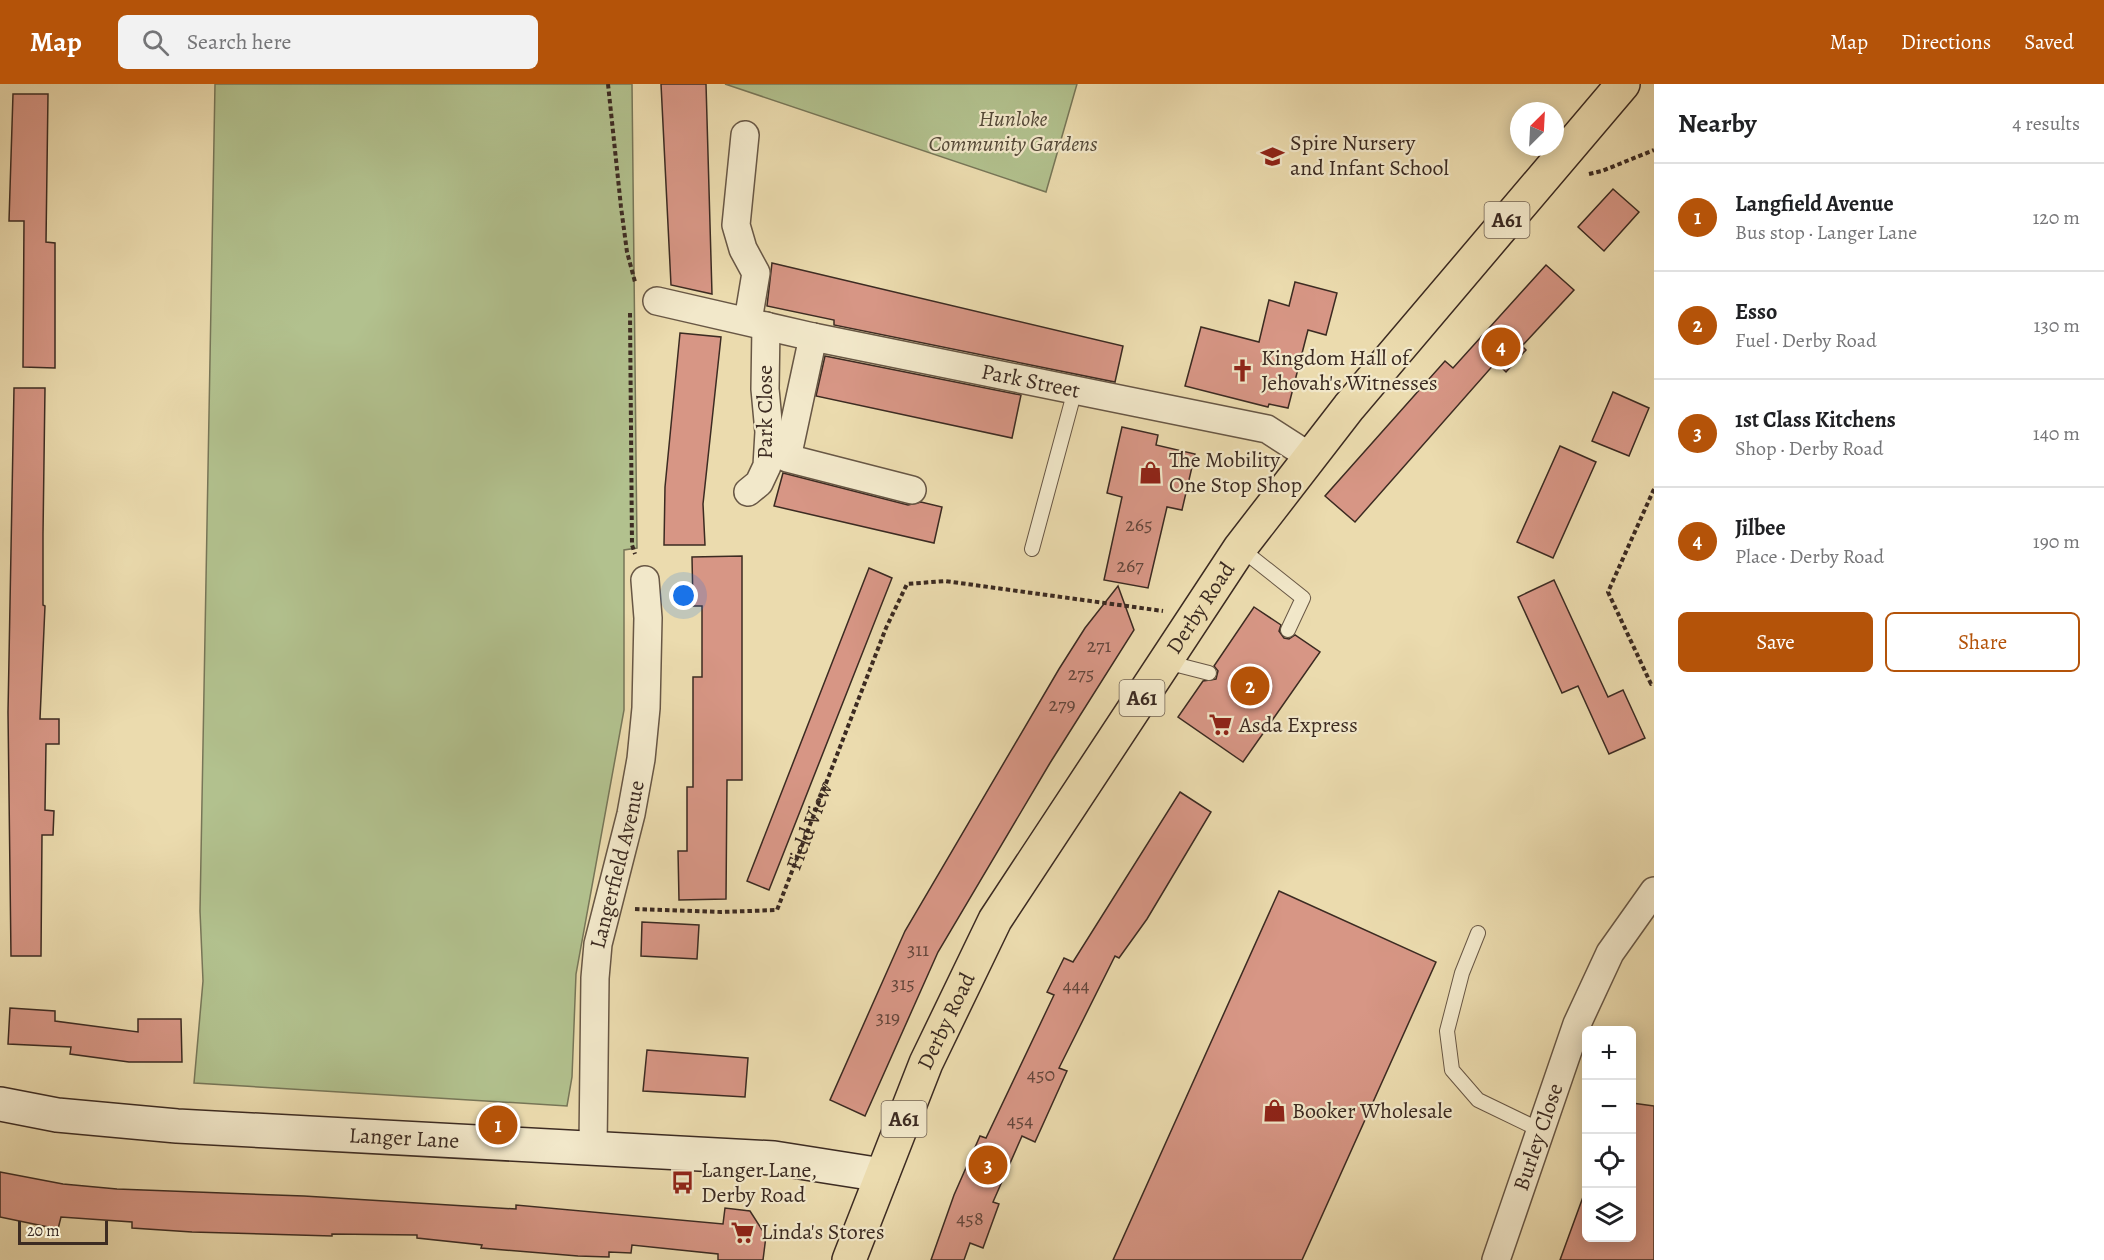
<!DOCTYPE html>
<meta charset="utf-8">
<style>
body{margin:0;font-family:Alegreya,serif;background:#f2f2f2;color:#202124}
.controls{position:absolute;right:18px;bottom:18px;display:grid;overflow:hidden;border-radius:9px;box-shadow:0 3px 15px #0003}
.controls button{width:54px;height:54px;display:grid;place-items:center;padding:0;border:0;border-bottom:2px solid #e0e0e0;background:#fff;color:#202124;font:30px sans-serif}
.compass{position:absolute;left:1510px;top:18px;width:54px;height:54px;border-radius:50%;background:#fff;box-shadow:0 3px 15px #0003;rotate:24deg}
.scale{position:absolute;left:18px;bottom:15px;width:90px;box-sizing:border-box;padding-left:6px;border:3px solid #3c2b22;border-top:0;font-size:16px;line-height:21px;white-space:nowrap;color:#3c2b22;-webkit-text-stroke:4px #f2e8ca;paint-order:stroke}
.you{position:absolute;left:684px;top:512px;width:21px;height:21px;margin:-15px;border:4px solid #fff;border-radius:50%;background:#1a73e8;box-shadow:0 0 0 9px #1a73e833}
.badge{display:grid;place-items:center;width:39px;height:39px;border-radius:50%;background:#b45309;color:#fff;font-size:20px;font-weight:700}
.pin{position:absolute;translate:-50% -50%;border:3px solid #fff;box-shadow:0 2px 6px #0006}
.list{margin:0;padding:0;list-style:none}
h2{display:flex;justify-content:space-between;align-items:center;height:78px;margin:0;padding:0 24px;font-size:26px}
h2 small{font-size:20px;font-weight:400;color:#757577}
.list li{display:grid;grid-template-columns:39px 1fr auto;gap:18px;align-items:center;box-sizing:border-box;height:108px;padding:0 24px;border-top:2px solid #e0e0e0}
.list b{display:block;font-size:22px;white-space:nowrap}
.list p{margin:0;font-size:20px;white-space:nowrap;color:#757577}
.list em{font-size:20px;font-style:normal;color:#757577}
.actions{display:flex;gap:12px;padding:18px 24px}
.actions a{flex:1;padding:14px 0;border:2px solid #b45309;border-radius:9px;text-align:center;font-size:21px;color:#b45309}
.actions .main{background:#b45309;color:#fff}
.icon{flex:none;width:33px;height:33px;fill:none;stroke:currentColor;stroke-width:2;stroke-linecap:round;stroke-linejoin:round}
.map{position:relative;flex:none;width:1654px;height:1176px;overflow:hidden}
header{display:flex;align-items:center;gap:36px;box-sizing:border-box;height:84px;padding:0 30px;background:#b45309;color:#fff}
header strong{font-size:28px}
nav{display:flex;gap:33px;margin-inline-start:auto;font-size:21px}
.search{width:420px;height:54px;background:#f2f2f2;display:flex;align-items:center;gap:15px;box-sizing:border-box;padding:0 21px;border-radius:9px;color:#757577;font-size:22px}
main{display:flex}
aside{flex:1;background:#fff}
.map>svg:first-child{display:block}
.green{fill:#b2c18e;stroke:#777658;stroke-width:1.5}
.building{fill:#d79685;stroke:#3c2b22;stroke-width:1.5}
.lines{fill:none;stroke-linecap:round;stroke-linejoin:round}
.lane-casing{stroke:#685745;stroke-width:16}
.street-casing{stroke:#685745;stroke-width:30}
.secondary-casing{stroke:#3c2b22;stroke-width:36}
.highway-casing{stroke:#3c2b22;stroke-width:36}
.path{stroke:#3c2b22;stroke-width:4;stroke-dasharray:4.5 3;stroke-linecap:butt}
.lane{stroke:#f2e8ca;stroke-width:14}
.street{stroke:#f2e8ca;stroke-width:27}
.secondary{stroke:#f2e8ca;stroke-width:33}
.highway{stroke:#ebdbae;stroke-width:33}
.labels{text-anchor:middle;dominant-baseline:central;stroke-width:4.5;stroke-linejoin:round;paint-order:stroke}
.number-label{font-size:20px;fill:#63463b}
.shield{fill:#f2e8ca;stroke:#736454;stroke-width:1.5}
.shield-label{font-size:21px;font-weight:bold;fill:#3c2b22}
.park-label{font-size:22px;font-style:italic;fill:#544938;stroke:#f2e8ca}
.poi-label{font-size:22px;fill:#3c2b22;stroke:#f2e8ca;text-anchor:start}
.street-label{font-size:22px;fill:#3c2b22;stroke:#f2e8ca}
</style>
<header>
<strong>Map</strong>
<div class="search"><svg class="icon" aria-label="search" viewBox="0 0 24 24"><circle cx="10" cy="10" r="6"/><path d="M15 15l6 6"/></svg>Search here</div>
<nav><a>Map</a><a>Directions</a><a>Saved</a></nav>
</header>
<main>
<div class="map">
<svg width="1654" height="1176" viewBox="0 0 1654 1176">
<rect width="100%" height="100%" fill="#ebdbae"/>
<filter id="stains"><feTurbulence type="fractalNoise" baseFrequency=".00333" numOctaves="4"/><feColorMatrix values="0 0 0 0 .2 0 0 0 0 .09 0 0 0 0 .02 0 0 0 .5 -.17"/></filter>
<radialGradient id="worn" r=".72"><stop offset=".6" stop-color="#630" stop-opacity="0"/><stop offset="1" stop-color="#630" stop-opacity=".3"/></radialGradient>
<g class="green">
<polygon points="215,0 632,0 637,464 624,466 624,626 576,890 572,993 567,1022 194,999 203,897 200,827"/>
<polygon points="725,0 1077,0 1046,108"/>
</g>
<g class="building">
<polygon points="661,0 706,0 712,210 671,201"/>
<polygon points="13,10 48,10 46,158 55,159 55,284 23,283 24,137 9,137"/>
<polygon points="1613,105 1639,128 1604,167 1578,143"/>
<polygon points="772,179 1123,262 1115,298 834,241 834,236 767,222"/>
<polygon points="1546,181 1574,206 1522,262 1526,266 1506,288 1496,278 1355,438 1325,412 1445,277 1453,284"/>
<polygon points="1295,198 1337,209 1326,251 1308,246 1288,324 1269,320 1268,323 1185,302 1201,243 1259,258 1269,216 1289,222"/>
<polygon points="680,249 721,253 703,420 705,461 664,461 665,403"/>
<polygon points="825,272 1021,311 1012,354 816,312"/>
<polygon points="14,304 45,304 43,450 43,521 45,522 40,635 59,635 59,660 46,660 45,726 54,727 53,751 42,751 41,872 11,872 8,628"/>
<polygon points="1613,308 1649,324 1629,372 1592,357"/>
<polygon points="1122,343 1158,351 1156,361 1195,370 1182,426 1167,423 1148,504 1104,496 1122,413 1107,409"/>
<polygon points="1560,362 1596,378 1553,474 1517,458"/>
<polygon points="783,389 908,421 921,418 942,423 934,459 774,422"/>
<polygon points="742,472 742,696 727,696 726,815 679,816 678,767 687,767 687,703 693,703 693,593 702,593 702,522 693,522 692,473"/>
<polygon points="869,484 892,494 769,806 747,797"/>
<polygon points="1554,496 1608,613 1623,606 1645,654 1609,670 1578,602 1562,609 1518,513"/>
<polygon points="1118,502 1134,546 1050,679 938,868 865,1032 830,1016 905,847 1059,585 1085,544"/>
<polygon points="1254,523 1281,541 1279,547 1284,554 1289,555 1295,551 1320,568 1243,678 1178,633 1203,597 1216,595 1218,587 1214,582"/>
<polygon points="1180,708 1211,728 1147,835 1119,874 1115,872 1059,984 1067,987 1035,1058 1022,1052 993,1118 999,1120 983,1164 970,1159 964,1176 931,1176 954,1111 980,1052 986,1054 1054,911 1047,908 1064,874 1073,878"/>
<polygon points="1279,807 1436,878 1302,1176 1113,1176"/>
<polygon points="642,838 699,841 697,875 641,872"/>
<polygon points="10,924 55,927 55,937 138,948 138,935 181,935 182,978 129,978 70,970 71,963 8,960"/>
<polygon points="647,966 748,974 745,1013 643,1007"/>
<polygon points="1632,1019 1654,1022 1654,1176 1560,1176 1587,1102 1587,1154 1632,1154"/>
<polygon points="0,1088 63,1100 117,1105 304,1112 516,1125 516,1121 723,1140 725,1124 750,1127 766,1152 763,1176 718,1176 718,1170 632,1161 631,1169 609,1168 609,1173 578,1172 481,1164 482,1161 417,1154 417,1151 332,1150 332,1152 192,1148 132,1144 132,1138 61,1133 58,1145 0,1133"/>
</g>
<g class="lines">
<defs>
<g id="lane">
<polyline points="1240,464 1303,514 1288,546"/>
<polyline points="1032,465 1075,306"/>
<polyline points="1166,578 1209,589"/>
<polyline points="1478,849 1462,889 1447,947 1452,986 1478,1016 1540,1046"/>
</g>
<g id="street">
<polyline points="745,51 736,141 743,165 756,189 748,237"/>
<path id="s2" d="M657,217l156,36 454,92 42,27"/>
<polyline points="813,253 787,374 912,406"/>
<polyline points="748,408 759,399 767,382 769,348 765,305 766,242"/>
<path id="s3" d="M593,1064l2,-170 3,-34 33,-130 10,-55 5,-51 2,-90 -3,-38"/>
<path id="s4" d="M1496,1176l81,-236 33,-71 44,-62"/>
</g>
<g id="secondary">
<path id="s5" d="M0,1020l57,11 120,11 597,32 108,17"/>
</g>
<g id="highway">
<path id="s6" d="M849,1176l77,-197 69,-143 245,-372 109,-141 274,-323"/>
</g>
</defs>
<use href="#lane" class="lane-casing"/>
<use href="#street" class="street-casing"/>
<use href="#secondary" class="secondary-casing"/>
<use href="#highway" class="highway-casing"/>
<g class="path">
<polyline points="608,0 621,123 627,168 635,198"/>
<polyline points="1589,90 1602,87 1654,66"/>
<polyline points="630,229 632,461 635,470"/>
<polyline points="1654,405 1608,508 1651,600 1654,599"/>
<path id="s1" d="M635,825l86,3 56,-2 109,-282 21,-44 38,-3 218,30"/>
</g>
<use href="#lane" class="lane"/>
<use href="#street" class="street"/>
<use href="#secondary" class="secondary"/>
<use href="#highway" class="highway"/>
</g>
<defs>
<symbol id="school-bare" viewBox="-9 -9 18 18"><path d="M0-5L7-2L0 1L-7-2ZM-4 1L0 2.5L4 1V4Q0 6-4 4Z" fill="#8f2418" stroke="#f2e8ca" stroke-width="2.5" paint-order="stroke"/></symbol>
<symbol id="church-bare" viewBox="-9 -9 18 18"><path d="M-1.2-6h2.4v3.5h3.3v2.4h-3.3V6h-2.4V-.1h-3.3v-2.4h3.3Z" fill="#8f2418" stroke="#f2e8ca" stroke-width="2.5" paint-order="stroke"/></symbol>
<symbol id="shop-bare" viewBox="-9 -9 18 18"><path d="M-5-2.5h2.3a2.7 3.5 0 0 1 5.4 0H5L5.5 6h-11ZM-1.5-2.5h3a1.5 2.3 0 0 0-3 0Z" fill="#8f2418" stroke="#f2e8ca" stroke-width="2.5" paint-order="stroke"/></symbol>
<symbol id="supermarket-bare" viewBox="-9 -9 18 18"><path d="M-6-5.5h2.5l.6 2H6L4.5 2H-2.5L-4.4-4H-6ZM-1.5 3.2a1.3 1.3 0 1 0 .1 0ZM3 3.2a1.3 1.3 0 1 0 .1 0Z" fill="#8f2418" stroke="#f2e8ca" stroke-width="2.5" paint-order="stroke"/></symbol>
<symbol id="bus-bare" viewBox="-9 -9 18 18"><path d="M-5-6H5V4H4V6H2V4H-2V6H-4V4H-5ZM-3.5-4V0h7V-4ZM-3.5 1.2v1.5H-2V1.2ZM2 1.2v1.5H3.5V1.2Z" fill="#8f2418" stroke="#f2e8ca" stroke-width="2.5" paint-order="stroke"/></symbol>
</defs>
<g fill-rule="evenodd">
<use href="#school-bare" x="1256" y="56" width="33" height="33"/>
<use href="#church-bare" x="1226" y="270" width="33" height="33"/>
<use href="#shop-bare" x="1134" y="372" width="33" height="33"/>
<use href="#supermarket-bare" x="1204" y="624" width="33" height="33"/>
<use href="#shop-bare" x="1258" y="1010" width="33" height="33"/>
<use href="#bus-bare" x="666" y="1082" width="33" height="33"/>
<use href="#supermarket-bare" x="726" y="1132" width="33" height="33"/>
</g>
<g class="labels">
<g class="number-label">
<text x="1139" y="440">265</text>
<text x="1130" y="481">267</text>
<text x="1099" y="561">271</text>
<text x="1081" y="589">275</text>
<text x="1062" y="620">279</text>
<text x="918" y="865">311</text>
<text x="903" y="899">315</text>
<text x="1076" y="901">444</text>
<text x="888" y="933">319</text>
<text x="1041" y="990">450</text>
<text x="1020" y="1036">454</text>
<text x="970" y="1134">458</text>
</g>
<g class="shield">
<rect x="1484.5" y="118" width="45" height="36" rx="4.5"/>
<rect x="1119.5" y="596" width="45" height="36" rx="4.5"/>
<rect x="881.5" y="1017" width="45" height="36" rx="4.5"/>
</g>
<g class="shield-label">
<text x="1507" y="136">A61</text>
<text x="1142" y="614">A61</text>
<text x="904" y="1035">A61</text>
</g>
<g class="park-label">
<text x="1013" y="35">Hunloke<tspan x="1013" dy="25">Community Gardens</tspan></text>
</g>
<g class="poi-label">
<text x="1290" y="59">Spire Nursery<tspan x="1290" dy="25">and Infant School</tspan></text>
<text x="1261" y="274">Kingdom Hall of<tspan x="1261" dy="25">Jehovah's Witnesses</tspan></text>
<text x="1169" y="376">The Mobility<tspan x="1169" dy="25">One Stop Shop</tspan></text>
<text x="1239" y="641">Asda Express</text>
<text x="1292" y="1027">Booker Wholesale</text>
<text x="701" y="1086">Langer Lane,<tspan x="701" dy="25">Derby Road</tspan></text>
<text x="761" y="1148">Linda's Stores</text>
</g>
<g class="street-label">
<text stroke="none"><textPath href="#s2" startOffset="382">Park Street</textPath></text>
<text transform="translate(765 328) rotate(-90)">Park Close</text>
<text stroke="none"><textPath href="#s6" startOffset="744">Derby Road</textPath></text>
<text stroke="none"><textPath href="#s1" startOffset="232">Field View</textPath></text>
<text stroke="none"><textPath href="#s3" startOffset="286">Langerfield Avenue</textPath></text>
<text stroke="none"><textPath href="#s6" startOffset="258">Derby Road</textPath></text>
<text stroke="none"><textPath href="#s4" startOffset="130">Burley Close</textPath></text>
<text stroke="none"><textPath href="#s5" startOffset="406">Langer Lane</textPath></text>
</g>
</g>
<rect width="100%" height="100%" filter="url(#stains)"/>
<rect width="100%" height="100%" fill="url(#worn)"/>
</svg>
<div class="controls">
<button>+</button>
<button>−</button>
<button><svg class="icon" aria-label="locate" viewBox="0 0 24 24"><circle cx="12" cy="12" r="6"/><path d="M12 2v4M12 18v4M2 12h4M18 12h4"/></svg></button>
<button><svg class="icon" aria-label="layers" viewBox="0 0 24 24"><path d="M12 4l9 5-9 5-9-5zM3 14l9 5 9-5"/></svg></button>
</div>
<svg class="compass" viewBox="-18 -18 36 36"><path d="M0-13l5 13h-10z" fill="#e53935"/><path d="M0 13l5-13h-10z" fill="#757577"/></svg>
<div class="scale">20 m</div>
<div class="you"></div>
<div class="pin badge" style="left:498px;top:1041px">1</div>
<div class="pin badge" style="left:1250px;top:602px">2</div>
<div class="pin badge" style="left:988px;top:1081px">3</div>
<div class="pin badge" style="left:1501px;top:263px">4</div>
</div>
<aside>
<h2>Nearby<small>4 results</small></h2>
<ul class="list">
<li><span class="badge">1</span><div><b>Langfield Avenue</b><p>Bus stop · Langer Lane</p></div><em>120 m</em></li>
<li><span class="badge">2</span><div><b>Esso</b><p>Fuel · Derby Road</p></div><em>130 m</em></li>
<li><span class="badge">3</span><div><b>1st Class Kitchens</b><p>Shop · Derby Road</p></div><em>140 m</em></li>
<li><span class="badge">4</span><div><b>Jilbee</b><p>Place · Derby Road</p></div><em>190 m</em></li>
</ul>
<div class="actions"><a class="main">Save</a><a>Share</a></div>
</aside>
</main>
